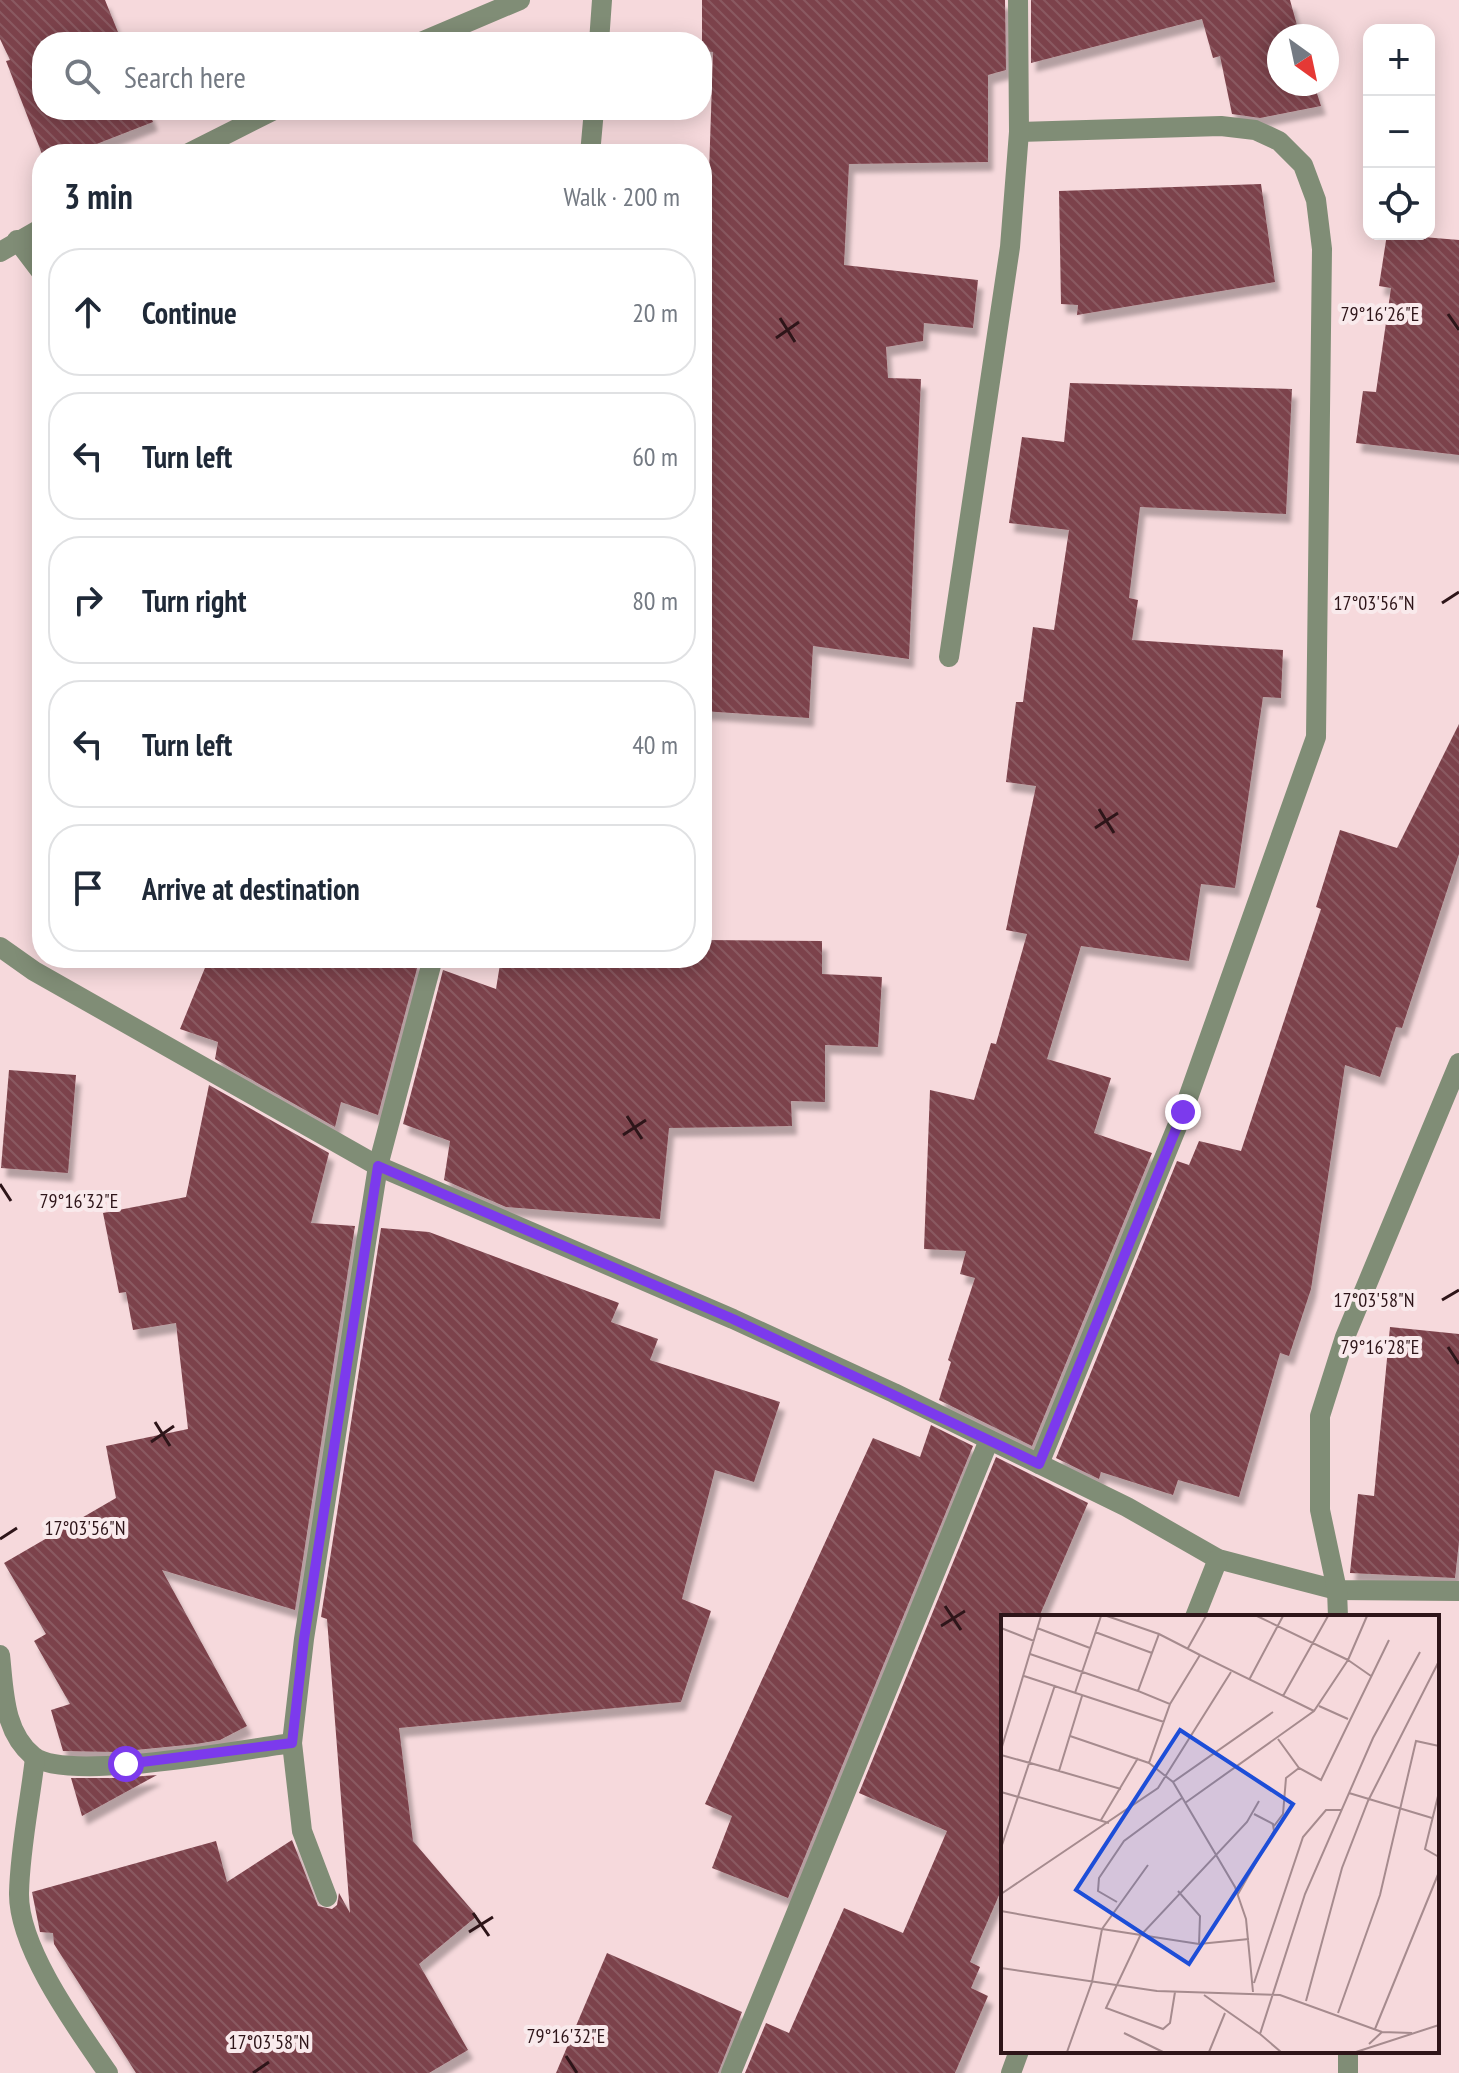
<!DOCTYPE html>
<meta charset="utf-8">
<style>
body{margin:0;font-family:"PT Sans Narrow",sans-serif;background:#f2f2f3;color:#1f2937}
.controls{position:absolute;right:24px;top:24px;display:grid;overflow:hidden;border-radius:16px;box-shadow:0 4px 20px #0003}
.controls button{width:72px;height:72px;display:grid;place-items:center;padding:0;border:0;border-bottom:2px solid #e0e1e3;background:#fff;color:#1f2937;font:40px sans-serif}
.compass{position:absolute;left:1267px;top:24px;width:72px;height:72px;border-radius:50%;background:#fff;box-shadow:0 4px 20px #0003;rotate:147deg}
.stop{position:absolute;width:24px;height:24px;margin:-18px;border:6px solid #7c3aed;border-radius:50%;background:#fff}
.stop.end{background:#7c3aed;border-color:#fff;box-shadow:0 2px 8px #0008}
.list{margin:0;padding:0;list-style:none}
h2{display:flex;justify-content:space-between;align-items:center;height:104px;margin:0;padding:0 32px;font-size:34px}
h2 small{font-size:26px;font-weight:400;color:#747a83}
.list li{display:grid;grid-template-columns:52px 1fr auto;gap:24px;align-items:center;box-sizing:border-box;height:128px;margin:0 16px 16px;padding:0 16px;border:2px solid #e0e1e3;border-radius:32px}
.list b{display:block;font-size:30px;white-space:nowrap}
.list em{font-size:26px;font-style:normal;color:#747a83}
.icon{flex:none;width:44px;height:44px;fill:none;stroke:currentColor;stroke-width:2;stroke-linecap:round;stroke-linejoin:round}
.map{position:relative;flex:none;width:1459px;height:2073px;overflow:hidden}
.search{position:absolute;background:#fff;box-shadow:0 4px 20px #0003;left:32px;top:32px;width:680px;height:88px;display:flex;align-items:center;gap:20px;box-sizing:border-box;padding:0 28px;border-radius:32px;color:#747a83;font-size:30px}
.panel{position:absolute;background:#fff;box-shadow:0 4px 20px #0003;left:32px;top:144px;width:680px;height:824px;border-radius:32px}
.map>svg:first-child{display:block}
.building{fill:url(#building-back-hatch);filter:url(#shadow)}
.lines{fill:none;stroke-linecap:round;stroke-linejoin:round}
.minor{stroke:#808d76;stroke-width:20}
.route{stroke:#7c3aed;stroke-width:10}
.ticks{fill:none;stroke:#2e1519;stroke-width:3}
.inset-road{fill:none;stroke:#a68b8e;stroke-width:2}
.view{fill:#1d4ed8;fill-opacity:0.15;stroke:#1d4ed8;stroke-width:4}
.inset-edge{fill:none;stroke:#2e1519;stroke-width:4}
.ticks-label{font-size:20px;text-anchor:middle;fill:#2e1519;stroke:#f9eaec;stroke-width:8;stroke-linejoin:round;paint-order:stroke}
</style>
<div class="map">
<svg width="1459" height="2073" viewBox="0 0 1459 2073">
<defs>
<pattern id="building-back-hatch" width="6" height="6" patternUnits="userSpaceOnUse" patternTransform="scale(2)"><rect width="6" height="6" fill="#7c424b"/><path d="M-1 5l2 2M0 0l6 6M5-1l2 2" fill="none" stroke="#8a5a61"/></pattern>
<filter id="shadow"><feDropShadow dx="5" dy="9" stdDeviation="2" flood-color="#0004"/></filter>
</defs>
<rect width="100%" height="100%" fill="#f6d9dc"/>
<g class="building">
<polygon points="0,0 105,0 122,42 42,42 42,110 148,110 153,122 71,154 42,154 6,61 10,60 0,39"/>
<polygon points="702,0 1005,0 1006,70 988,75 988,162 849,164 844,265 978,280 973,328 924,323 923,341 886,347 888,378 921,379 909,659 813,646 809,718 702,711 702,203 708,203 713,52 702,51"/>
<polygon points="1031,0 1290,0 1300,36 1279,36 1279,84 1314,84 1321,106 1260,118 1232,114 1220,56 1213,58 1202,19 1031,63"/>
<polygon points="1261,184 1275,282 1077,315 1078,305 1061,304 1059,191"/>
<polygon points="1387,234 1459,240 1459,455 1356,443 1363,391 1376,392 1391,288 1379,286"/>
<polygon points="1070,383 1292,389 1286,514 1140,507 1129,598 1138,600 1132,640 1283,650 1281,698 1263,697 1235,888 1201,884 1189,961 1081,946 1047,1059 1111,1078 1094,1133 1152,1153 1032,1446 939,1400 951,1362 948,1360 975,1278 960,1274 966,1251 924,1249 930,1090 974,1100 991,1043 996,1044 1027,934 1006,930 1036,786 1006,782 1016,702 1023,702 1033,627 1054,630 1069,530 1009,523 1022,437 1064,442"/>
<polygon points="1459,724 1459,854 1402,1028 1396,1027 1380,1077 1345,1065 1311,1289 1289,1356 1280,1353 1239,1497 1178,1480 1173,1495 1101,1472 1099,1479 1056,1458 1177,1161 1189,1165 1199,1141 1241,1151 1321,909 1316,907 1340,830 1397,848"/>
<polygon points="702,940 822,941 822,974 882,977 878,1047 825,1045 825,1102 791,1101 792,1126 669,1128 660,1219 506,1207 444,1180 450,1141 403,1124 443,970 496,989 501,958 702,958"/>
<polygon points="209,958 410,958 419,961 378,1115 341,1102 335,1127 215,1059 218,1042 180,1029"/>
<polygon points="9,1070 76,1075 68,1173 1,1168"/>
<polygon points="209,1085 329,1153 311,1223 355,1226 295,1610 162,1570 247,1726 220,1740 196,1744 116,1752 63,1751 51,1710 70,1704 34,1641 46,1634 4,1563 116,1498 106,1446 188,1429 176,1323 133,1330 126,1292 119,1293 103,1213 186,1197"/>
<polygon points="381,1228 429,1232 619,1303 611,1322 658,1339 650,1360 780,1402 754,1482 715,1470 682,1599 711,1611 681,1702 399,1728 413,1841 477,1916 419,1964 468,2050 429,2073 136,2073 54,1944 53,1933 40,1932 32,1892 216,1841 227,1882 292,1840 318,1906 332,1909 337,1905 339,1893 350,1913 327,1619 321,1617"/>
<polygon points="1390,1327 1459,1334 1459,1542 1455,1578 1350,1573 1358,1494 1374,1496"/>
<polygon points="931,1425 973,1446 788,1898 712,1868 732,1816 705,1804 873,1438 920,1457"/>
<polygon points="996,1457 1088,1503 1039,1617 1003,1617 1003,1886 970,1962 980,1967 971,1988 988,1996 955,2073 745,2073 766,2023 789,2033 844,1908 903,1933 947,1831 859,1793"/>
<polygon points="157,1775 82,1816 71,1778 117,1778"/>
<polygon points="607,1953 742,2012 718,2073 556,2073"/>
</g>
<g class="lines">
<g class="minor">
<polyline points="421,42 520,0"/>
<polyline points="599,42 602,0"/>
<polyline points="1019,132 1221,126 1255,130 1279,141 1303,165 1316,200 1322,249 1316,737 1183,1112 1039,1464"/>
<polyline points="187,154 274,110"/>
<polyline points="590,154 594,110"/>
<polyline points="17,240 42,273"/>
<polyline points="0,252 42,228"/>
<polyline points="949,657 1010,247 1019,132 1018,0"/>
<polyline points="0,947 34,971 378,1166 733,1319 894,1393 1127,1507 1218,1559 1337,1590 1459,1591"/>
<polyline points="1195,1617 1218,1559"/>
<polyline points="1338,1617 1337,1590 1320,1510 1320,1416 1345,1337 1459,1063"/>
<path d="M0,1655c4,35 3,76 33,101 33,27 212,-7 259,-13"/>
<path d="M35,1758c-5,44 -15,90 -16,135 -1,55 58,135 89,180"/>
<polyline points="327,1897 302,1831 292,1743 304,1639 378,1166 433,958"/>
<polyline points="1348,2051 1348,2073"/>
<polyline points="731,2073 989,1440"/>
<polyline points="1011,2073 1019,2051"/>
</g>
</g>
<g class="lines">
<polyline class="route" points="126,1764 292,1743 304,1639 378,1166 733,1319 1039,1464 1183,1112"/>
</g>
<path class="ticks" d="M1448,314l11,16M780,318l15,24M776,338l23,-16M1442,603l17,-11M1099,809l15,24M1095,828l23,-15M627,1116l15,23M623,1135l23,-15M0,1184l11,17M1442,1300l17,-10M1448,1347l11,17M155,1422l15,24M151,1442l23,-16M0,1539l17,-11M945,1606l16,24M941,1626l24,-15M473,1913l16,23M469,1932l24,-15M566,2056l11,17M253,2073l16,-11"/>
<g transform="translate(1001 1615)">
<rect width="438" height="438" fill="#f6d9dc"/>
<path class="inset-road" d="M106,1l52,18M366,1l-19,44 23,16M0,13l33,13M36,13l53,20M94,17l57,21M187,33l18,-32M29,39l108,37M199,40l-41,-21 -21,57 32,13 -21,59 24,19 62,105 11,32 7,73M23,61l140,46M248,65l34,-64M74,78l26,-77M282,81l45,-80M169,89l30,-49 114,56M318,91l29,13M69,121l79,27M277,124l21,29 22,12 68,-140M0,135l40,-134M0,140l58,16 23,-75M58,156l62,18M172,167l100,-70M0,177l108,31M438,177l-14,57 14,8M348,178l83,25M184,188l129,-92 34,-51 -91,-44M100,205l37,-62M273,211l9,-12 3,-36 13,-10M0,233l54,-163M147,250l-46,64 97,15 50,-5M177,276l22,25 -1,28M0,279l157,-106 73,-116M237,279l36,-63 -1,-7 -19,-10M116,287l-19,-11 1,-13 25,-37 58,-43M0,296l101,18 -10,53 -25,70M0,353l156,23 123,4 102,37M253,368l49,-146 23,-27h15M174,377l-5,31 -7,6 -57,-21 34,-72 107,-114 12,-21M203,380l56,39M305,386l36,-133 26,-67 70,-138M337,398l42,-118 36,-154 23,5M374,414l64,-157M123,418l39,19M368,429l13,-12 30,1M208,437l16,-39M280,437l-21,-18 45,-140 68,-156 47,-86M355,437l83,-27"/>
<path class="view" d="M179,115l113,74 -104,160 -113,-74z"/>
<rect width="438" height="438" class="inset-edge"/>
</g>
<g class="ticks-label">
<text x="1380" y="321">79°16'26"E</text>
<text x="1374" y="610">17°03'56"N</text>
<text x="79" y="1208">79°16'32"E</text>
<text x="1374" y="1307">17°03'58"N</text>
<text x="1380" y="1354">79°16'28"E</text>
<text x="85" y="1535">17°03'56"N</text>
<text x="566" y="2043">79°16'32"E</text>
<text x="269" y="2049">17°03'58"N</text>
</g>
</svg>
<div class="controls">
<button>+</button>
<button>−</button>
<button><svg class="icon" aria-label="locate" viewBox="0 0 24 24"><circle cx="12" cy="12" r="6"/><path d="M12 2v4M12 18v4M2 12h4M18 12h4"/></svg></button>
</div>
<svg class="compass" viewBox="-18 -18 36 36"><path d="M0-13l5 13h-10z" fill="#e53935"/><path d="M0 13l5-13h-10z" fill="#747a83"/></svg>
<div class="stop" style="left:126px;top:1764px"></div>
<div class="stop end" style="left:1183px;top:1112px"></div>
<div class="search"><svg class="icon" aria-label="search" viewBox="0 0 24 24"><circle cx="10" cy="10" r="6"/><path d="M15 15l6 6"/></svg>Search here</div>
<section class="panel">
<h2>3 min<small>Walk · 200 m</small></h2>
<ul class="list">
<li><svg class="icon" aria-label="ahead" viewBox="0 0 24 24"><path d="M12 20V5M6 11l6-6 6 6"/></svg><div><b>Continue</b></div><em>20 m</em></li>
<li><svg class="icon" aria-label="left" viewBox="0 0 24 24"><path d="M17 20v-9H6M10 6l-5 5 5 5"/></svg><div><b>Turn left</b></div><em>60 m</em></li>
<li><svg class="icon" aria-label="right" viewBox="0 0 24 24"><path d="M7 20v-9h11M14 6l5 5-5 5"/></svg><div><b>Turn right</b></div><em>80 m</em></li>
<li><svg class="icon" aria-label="left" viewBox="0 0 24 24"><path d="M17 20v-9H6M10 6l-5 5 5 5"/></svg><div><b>Turn left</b></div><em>40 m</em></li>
<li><svg class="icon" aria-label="arrive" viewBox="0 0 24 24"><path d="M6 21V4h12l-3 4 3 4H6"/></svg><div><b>Arrive at destination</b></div></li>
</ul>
</section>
</div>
